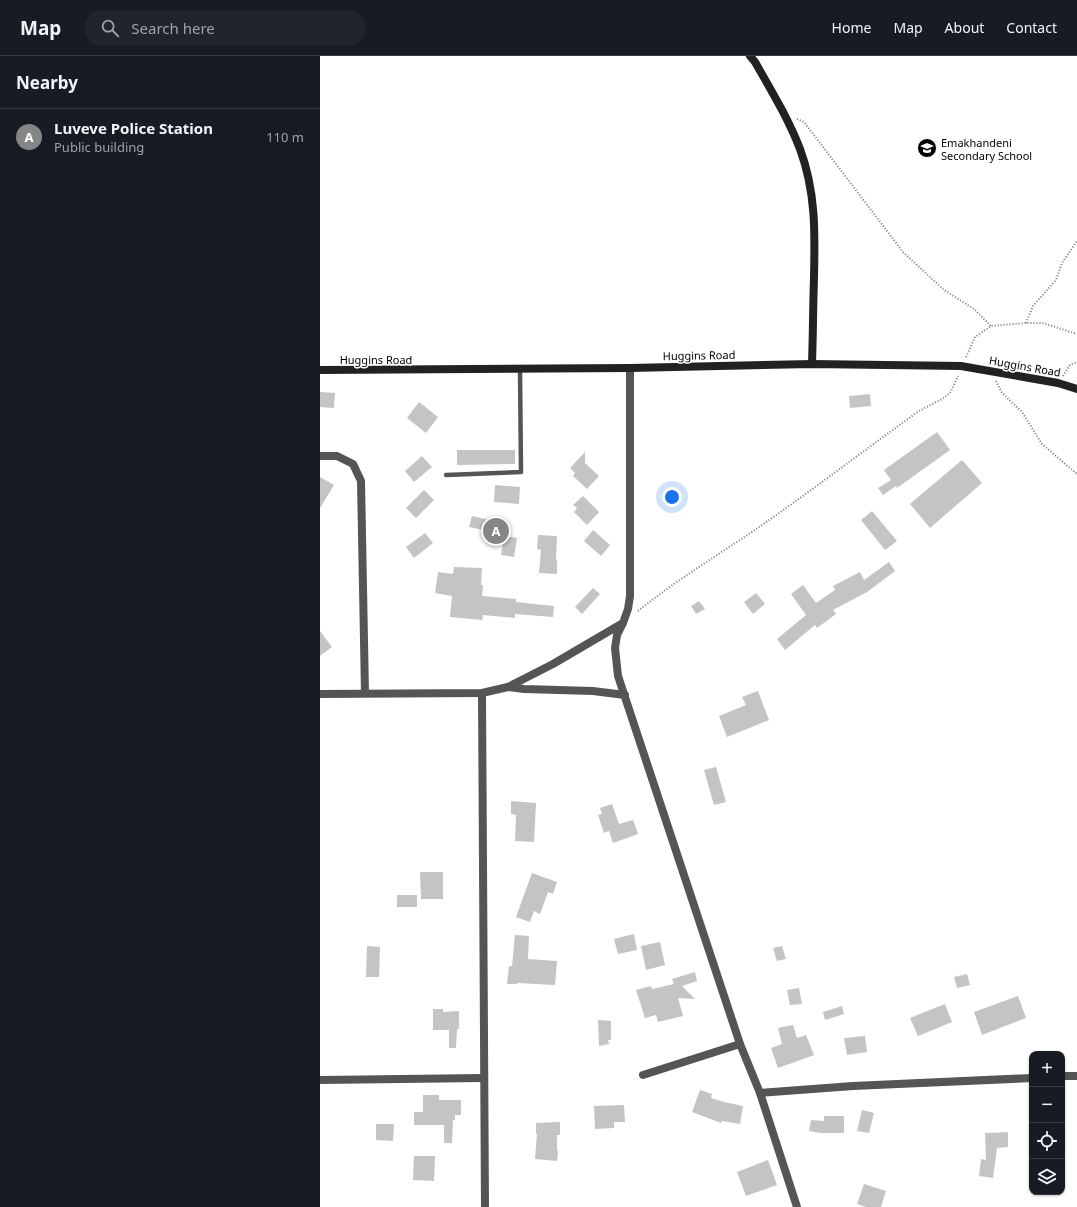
<!DOCTYPE html>
<meta charset="utf-8">
<style>
body{margin:0;font-family:"Noto Sans",sans-serif;background:#20242c;color:#f1f3f6}
.controls{position:absolute;right:12px;bottom:12px;display:grid;overflow:hidden;border-radius:8px;box-shadow:0 1px 3px #0004}
.controls button{width:36px;height:36px;display:grid;place-items:center;padding:0;border:0;border-bottom:1px solid #363941;background:#171b24;color:#f1f3f6;font:20px sans-serif}
.you{position:absolute;left:352px;top:441px;width:14px;height:14px;margin:-10px;border:3px solid #fff;border-radius:50%;background:#1a73e8;box-shadow:0 0 0 6px #1a73e833}
.badge{display:grid;place-items:center;width:26px;height:26px;border-radius:50%;background:#858687;color:#fff;font-size:13px;font-weight:700}
.pin{position:absolute;translate:-50% -50%;border:2px solid #fff;box-shadow:0 1px 4px #0006}
.list{margin:0;padding:0;list-style:none}
h2{display:flex;justify-content:space-between;align-items:center;height:52px;margin:0;padding:0 16px;font-size:17px}
h2 small{font-size:13px;font-weight:400;color:#9ea1a6}
.list li{display:grid;grid-template-columns:26px 1fr auto;gap:12px;align-items:center;box-sizing:border-box;height:56px;padding:0 16px;border-top:1px solid #363941}
.list b{display:block;font-size:15px;white-space:nowrap}
.list p{margin:0;font-size:13px;white-space:nowrap;color:#9ea1a6}
.list em{font-size:13px;font-style:normal;color:#9ea1a6}
.icon{flex:none;width:22px;height:22px;fill:none;stroke:currentColor;stroke-width:2;stroke-linecap:round;stroke-linejoin:round}
.map{position:relative;flex:none;width:757px;height:1151px;overflow:hidden}
header{display:flex;align-items:center;gap:24px;box-sizing:border-box;height:56px;padding:0 20px;background:#171b24;border-bottom:1px solid #363941}
header strong{font-size:19px}
nav{display:flex;gap:22px;margin-inline-start:auto;font-size:14px}
.search{width:280px;height:36px;background:#20242c;display:flex;align-items:center;gap:10px;box-sizing:border-box;padding:0 14px;border-radius:16px;color:#9ea1a6;font-size:15px}
main{display:flex}
aside{flex:1;background:#171b24}
.map>svg:first-child{display:block}
.building{fill:#c4c4c4}
.lines{fill:none;stroke-linecap:round;stroke-linejoin:round}
.path{stroke:#777;stroke-width:2;stroke-dasharray:1 2;stroke-linecap:butt}
.lane{stroke:#555;stroke-width:4.5}
.street{stroke:#555;stroke-width:8}
.secondary{stroke:#222;stroke-width:8}
.labels{text-anchor:middle;dominant-baseline:central;stroke-width:3;stroke-linejoin:round;paint-order:stroke}
.poi-label{font-size:11px;fill:#000;stroke:#fff;text-anchor:start}
.street-label{font-size:11px;fill:#000;stroke:#fff}
</style>
<header>
<strong>Map</strong>
<div class="search"><svg class="icon" aria-label="search" viewBox="0 0 24 24"><circle cx="10" cy="10" r="6"/><path d="M15 15l6 6"/></svg>Search here</div>
<nav><a>Home</a><a>Map</a><a>About</a><a>Contact</a></nav>
</header>
<main>
<aside>
<h2>Nearby<small></small></h2>
<ul class="list">
<li><span class="badge">A</span><div><b>Luveve Police Station</b><p>Public building</p></div><em>110 m</em></li>
</ul>
</aside>
<div class="map">
<svg width="757" height="1151" viewBox="0 0 757 1151">
<rect width="100%" height="100%" fill="#fff"/>
<g class="building">
<polygon points="0,336 15,337 14,352 0,351"/>
<polygon points="550,338 551,350 530,352 529,340"/>
<polygon points="99,346 118,361 106,377 87,362"/>
<polygon points="617,376 630,394 577,432 576,430 563,439 558,432 571,424 564,414"/>
<polygon points="137,394 195,394 195,408 137,409"/>
<polygon points="265,396 265,407 279,420 267,433 253,420 255,417 250,412"/>
<polygon points="102,400 112,411 94,426 85,415"/>
<polygon points="642,404 662,427 610,472 590,448"/>
<polygon points="0,421 14,429 0,452"/>
<polygon points="175,429 200,431 199,448 174,446"/>
<polygon points="104,434 114,444 96,462 86,452"/>
<polygon points="263,440 279,456 267,469 254,456 257,452 253,449"/>
<polygon points="552,455 577,485 565,494 541,464"/>
<polygon points="152,460 170,464 167,475 149,471"/>
<polygon points="273,474 290,489 281,500 264,485"/>
<polygon points="105,477 113,487 94,502 86,491"/>
<polygon points="218,479 237,480 236,504 237,504 237,518 219,517 221,494 217,493"/>
<polygon points="184,480 197,482 194,501 181,499"/>
<polygon points="569,506 575,515 547,536 513,554 516,558 497,572 495,569 465,594 457,583 486,559 471,538 483,529 496,547 515,534 513,530 540,516 544,524"/>
<polygon points="134,511 162,512 161,529 163,529 162,540 196,543 196,546 234,550 233,561 195,558 195,562 163,559 162,564 130,561 132,540 115,537 118,516 133,518"/>
<polygon points="273,532 280,538 262,558 255,551"/>
<polygon points="436,537 445,548 433,558 424,546"/>
<polygon points="379,545 385,553 376,558 371,550"/>
<polygon points="0,575 12,591 0,600"/>
<polygon points="438,635 449,664 407,681 399,660 426,649 422,641"/>
<polygon points="396,711 406,746 394,749 384,714"/>
<polygon points="191,745 216,747 214,786 195,785 196,759 191,758"/>
<polygon points="292,748 299,768 313,764 318,778 293,787 289,775 284,777 278,759 282,758 280,752"/>
<polygon points="100,816 123,816 123,843 101,843"/>
<polygon points="212,817 237,826 233,838 228,836 220,858 214,855 210,866 196,861"/>
<rect x="77" y="839" width="20" height="12"/>
<polygon points="314,878 317,894 298,898 294,883"/>
<polygon points="195,879 209,880 208,903 237,905 235,929 197,927 197,928 187,928 189,910 192,910"/>
<polygon points="340,886 345,909 326,914 321,890"/>
<polygon points="47,890 60,891 59,921 46,921"/>
<polygon points="462,890 466,903 457,905 453,892"/>
<polygon points="375,916 377,925 362,930 375,943 358,942 363,960 338,966 336,959 325,962 316,934 331,930 332,933 354,928 352,923"/>
<polygon points="647,918 650,929 637,932 634,921"/>
<polygon points="479,932 482,948 470,949 467,934"/>
<polygon points="698,940 706,962 662,979 654,956"/>
<polygon points="625,948 632,966 598,980 590,962"/>
<polygon points="522,950 524,958 505,964 503,956"/>
<polygon points="113,953 123,953 123,956 139,955 139,973 137,973 136,992 129,992 129,974 113,974"/>
<polygon points="278,964 291,965 291,984 288,984 289,988 279,990"/>
<polygon points="473,969 477,982 486,979 494,999 458,1012 451,992 462,988 458,972"/>
<polygon points="545,980 547,996 527,999 524,982"/>
<polygon points="380,1034 392,1038 391,1042 404,1046 423,1050 420,1068 402,1065 401,1067 372,1056"/>
<polygon points="103,1039 119,1039 119,1044 141,1044 141,1059 135,1059 135,1064 133,1064 132,1087 124,1087 124,1069 94,1069 94,1056 103,1056"/>
<polygon points="304,1049 305,1066 294,1066 294,1072 275,1073 274,1050"/>
<polygon points="542,1054 554,1057 549,1077 537,1075"/>
<polygon points="504,1060 524,1060 524,1077 501,1077 489,1075 491,1064 504,1065"/>
<polygon points="240,1066 240,1079 237,1079 237,1094 238,1095 237,1105 215,1103 217,1078 216,1078 216,1067"/>
<polygon points="56,1068 74,1068 73,1085 56,1084"/>
<polygon points="688,1076 688,1091 677,1092 673,1122 659,1120 661,1103 666,1104 665,1077"/>
<polygon points="94,1100 115,1100 114,1125 93,1124"/>
<polygon points="448,1104 457,1129 426,1140 417,1116"/>
<polygon points="544,1128 566,1135 561,1151 546,1151 537,1148"/>
</g>
<g class="lines">
<g class="path">
<polyline points="477,63 484,66 583,196 624,234 654,253 671,270"/>
<polyline points="706,267 713,250 736,224 742,207 757,185"/>
<polyline points="646,301 655,281 671,270 706,267 723,267 757,278"/>
<polyline points="743,320 750,309 757,306"/>
<polyline points="676,325 682,337 702,356 722,388 757,418"/>
<path d="M318,555c46,-37 97,-66 144,-100 46,-33 91,-67 137,-100l23,-12 8,-6 8,-17"/>
</g>
<polyline class="lane" points="126,419 201,416 200,313"/>
<g class="street">
<polyline points="0,400 17,400 33,408 41,425 45,637"/>
<polyline points="303,567 297,579 295,592 298,620 420,988 440,1037 477,1151"/>
<polyline points="188,631 204,633 273,635 305,639"/>
<polyline points="162,637 165,1151"/>
<polyline points="0,638 162,637 188,631 233,608 303,567 308,553 310,540 310,312"/>
<polyline points="323,1019 420,988"/>
<polyline points="742,1020 757,1020"/>
<polyline points="0,1024 163,1022"/>
<polyline points="440,1037 533,1030 712,1022"/>
</g>
<g class="secondary">
<path d="M430,0l5,6c16,28 33,56 45,87 16,43 15,84 14,129 -1,29 -1,57 -2,86"/>
<polyline points="0,314 310,312 492,308 641,310 738,327 757,333"/>
</g>
</g>
<defs>
<symbol id="school-disc" viewBox="-11 -11 22 22"><circle r="9.5" fill="#000" stroke="#fff"/><path d="M0-5L7-2L0 1L-7-2ZM-4 1L0 2.5L4 1V4Q0 6-4 4Z" fill="#fff"/></symbol>
</defs>
<g fill-rule="evenodd">
<use href="#school-disc" x="596" y="81" width="22" height="22"/>
</g>
<g class="labels">
<g class="poi-label">
<text x="621" y="86">Emakhandeni<tspan x="621" dy="13">Secondary School</tspan></text>
</g>
<g class="street-label">
<text transform="translate(379 299) rotate(-1)">Huggins Road</text>
<text x="56" y="303">Huggins Road</text>
<text transform="translate(705 310) rotate(10)">Huggins Road</text>
</g>
</g>
</svg>
<div class="controls">
<button>+</button>
<button>−</button>
<button><svg class="icon" aria-label="locate" viewBox="0 0 24 24"><circle cx="12" cy="12" r="6"/><path d="M12 2v4M12 18v4M2 12h4M18 12h4"/></svg></button>
<button><svg class="icon" aria-label="layers" viewBox="0 0 24 24"><path d="M12 4l9 5-9 5-9-5zM3 14l9 5 9-5"/></svg></button>
</div>
<div class="you"></div>
<div class="pin badge" style="left:176px;top:475px">A</div>
</div>
</main>
